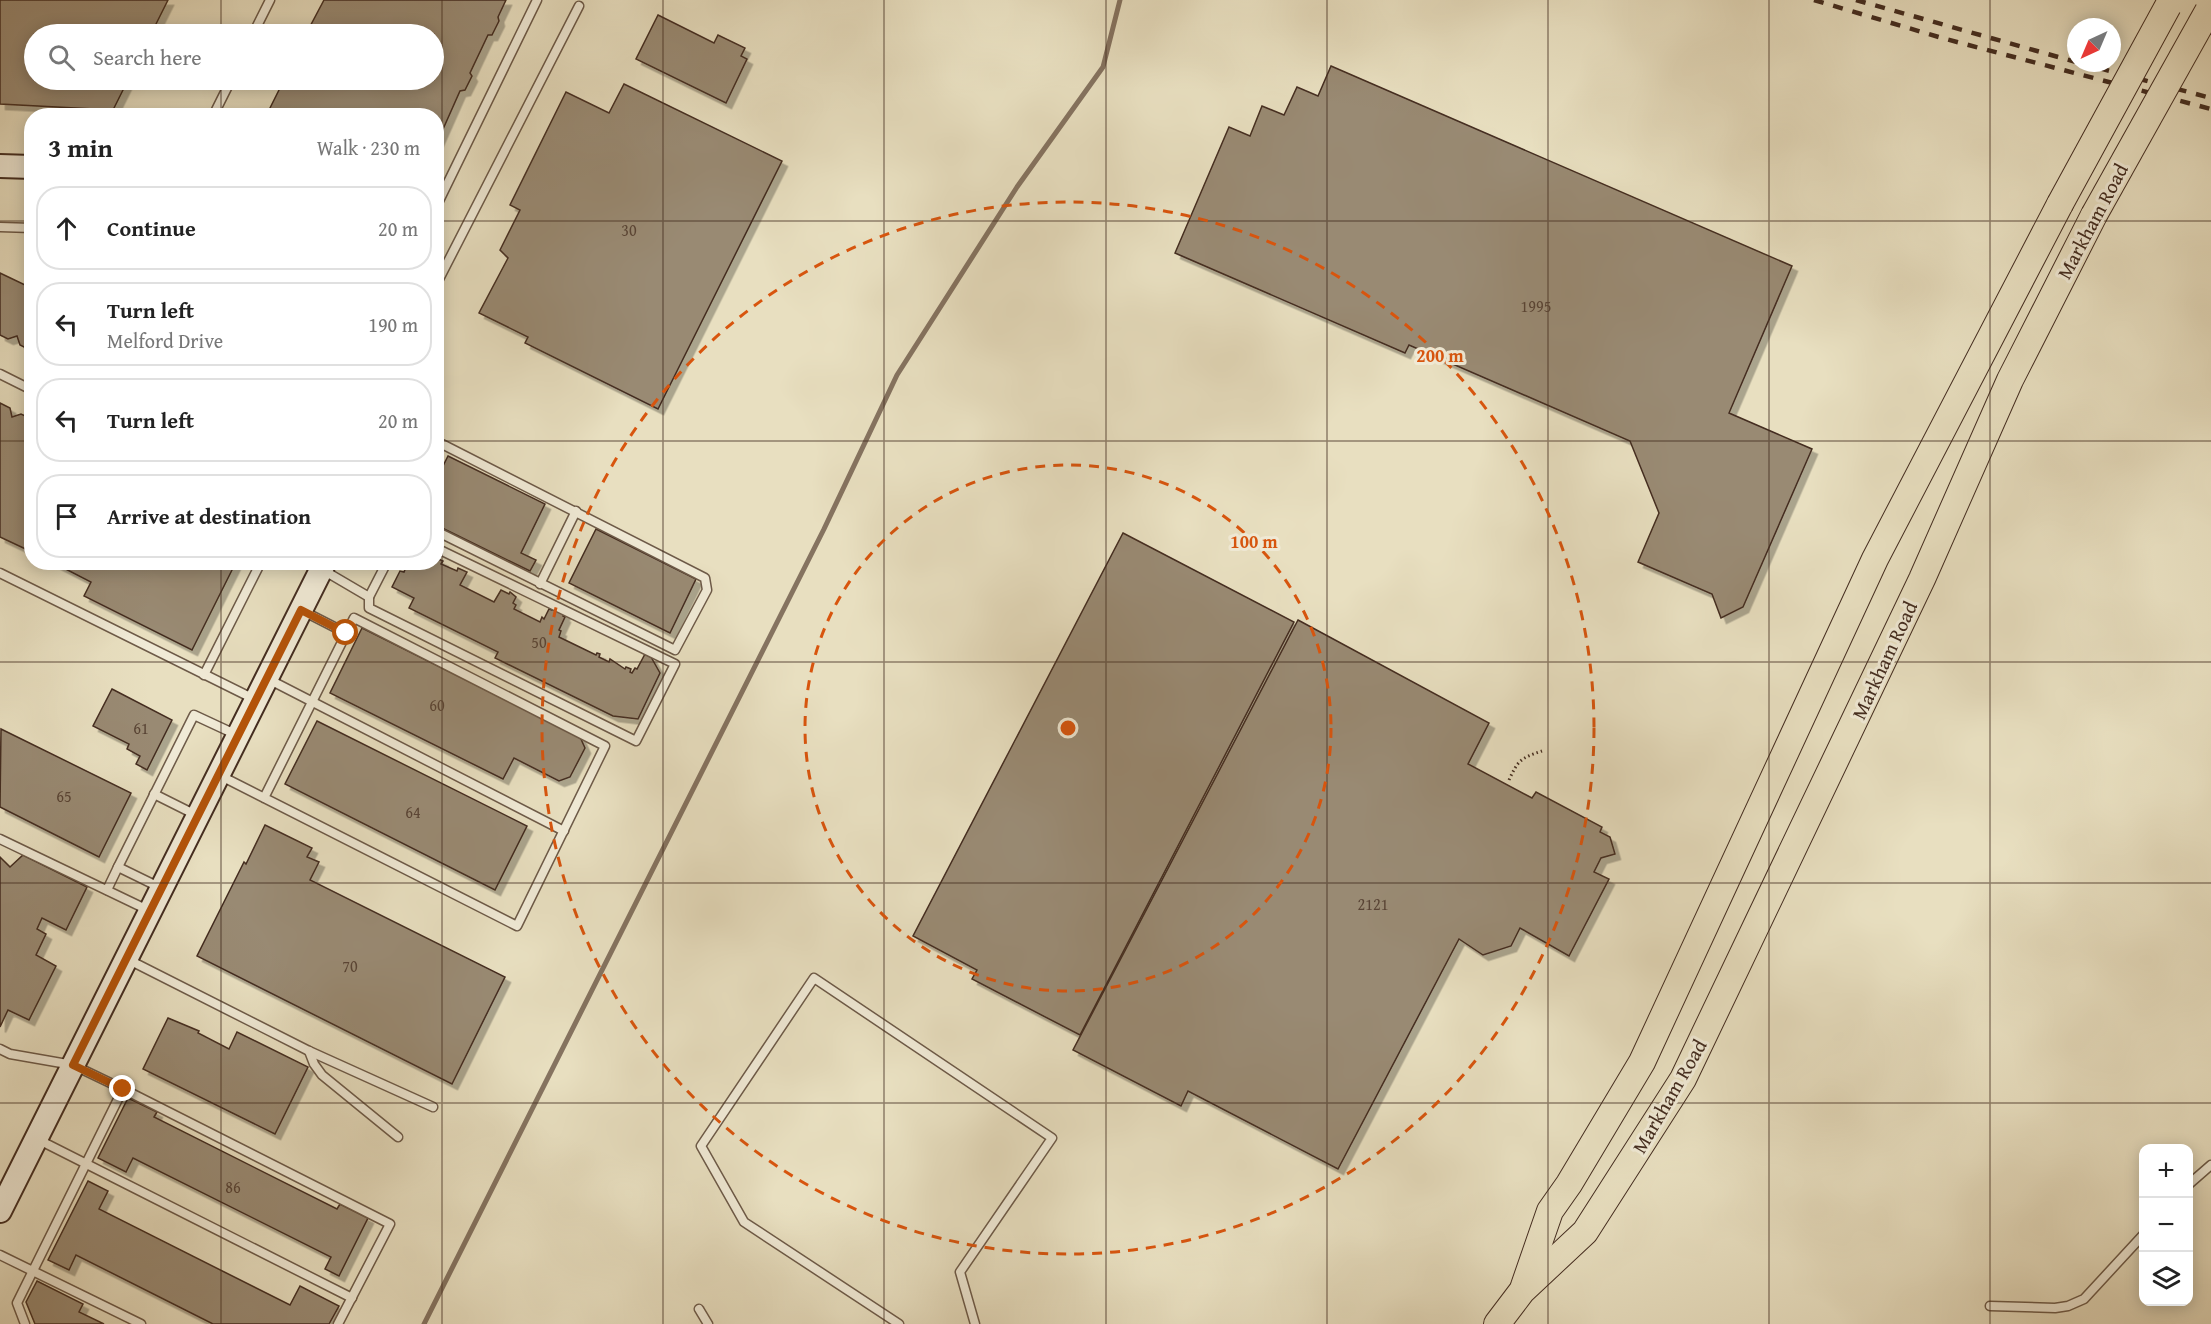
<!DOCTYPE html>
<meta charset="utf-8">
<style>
body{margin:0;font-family:"Gentium Book Plus",serif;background:#f6f6f6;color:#222}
.controls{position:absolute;right:18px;bottom:18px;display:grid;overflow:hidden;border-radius:12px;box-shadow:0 3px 15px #0003}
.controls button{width:54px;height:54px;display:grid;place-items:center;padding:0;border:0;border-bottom:2px solid #e0e0e0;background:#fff;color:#222;font:30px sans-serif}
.compass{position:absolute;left:2067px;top:18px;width:54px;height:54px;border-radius:50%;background:#fff;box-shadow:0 3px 15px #0003;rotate:224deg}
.stop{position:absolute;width:18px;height:18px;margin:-14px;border:4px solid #b45309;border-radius:50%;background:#fff}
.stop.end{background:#b45309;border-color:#fff;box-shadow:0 2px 6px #0008}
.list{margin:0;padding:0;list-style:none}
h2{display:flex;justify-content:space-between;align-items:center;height:78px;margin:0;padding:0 24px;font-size:26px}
h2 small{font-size:20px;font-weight:400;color:#767676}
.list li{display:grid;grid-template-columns:39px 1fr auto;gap:18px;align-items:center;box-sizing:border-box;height:84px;margin:0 12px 12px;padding:0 12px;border:2px solid #e0e0e0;border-radius:24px}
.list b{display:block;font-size:22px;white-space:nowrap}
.list p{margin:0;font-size:20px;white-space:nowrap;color:#767676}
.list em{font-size:20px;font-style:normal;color:#767676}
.icon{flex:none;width:33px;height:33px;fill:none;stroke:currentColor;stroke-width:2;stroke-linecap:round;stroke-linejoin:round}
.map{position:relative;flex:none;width:2211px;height:1324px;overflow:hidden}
.search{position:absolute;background:#fff;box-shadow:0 3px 15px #0003;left:24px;top:24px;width:420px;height:66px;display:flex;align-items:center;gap:15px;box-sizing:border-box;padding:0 21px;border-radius:33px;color:#767676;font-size:22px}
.panel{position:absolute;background:#fff;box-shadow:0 3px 15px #0003;left:24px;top:108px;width:420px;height:462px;border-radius:24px}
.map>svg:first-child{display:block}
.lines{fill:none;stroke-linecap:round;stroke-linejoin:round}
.stream{stroke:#857360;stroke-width:5}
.building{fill:#998a73;stroke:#442d20;stroke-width:1.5;filter:url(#shadow)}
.lane-casing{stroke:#6d5a48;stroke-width:11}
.secondary-casing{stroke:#442d20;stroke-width:26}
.primary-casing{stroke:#442d20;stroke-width:28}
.path{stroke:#442d20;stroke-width:3;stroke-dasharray:1.5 3;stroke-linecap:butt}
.lane{stroke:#f0ead6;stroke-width:8}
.secondary{stroke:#f0ead6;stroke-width:22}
.primary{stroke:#e8dfc0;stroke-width:26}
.rail{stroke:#442d20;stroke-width:4.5;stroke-dasharray:10 10;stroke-linecap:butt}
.primary-bridge-casing{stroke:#442d20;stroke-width:28;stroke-linecap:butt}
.primary-bridge{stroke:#e8dfc0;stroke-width:26}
.route{stroke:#b45309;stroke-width:8}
.grid{fill:none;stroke:#442d20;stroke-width:1.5;stroke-opacity:0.55}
.ring{fill:none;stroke:#d8550e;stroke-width:3;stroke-dasharray:10 8}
.labels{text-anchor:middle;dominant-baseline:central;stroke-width:6;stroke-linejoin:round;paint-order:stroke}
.number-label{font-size:16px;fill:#594435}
.street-label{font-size:20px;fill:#442d20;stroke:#f0ead6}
.centre{fill:#d8550e;stroke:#f0ead6;stroke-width:3}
.ring-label{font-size:18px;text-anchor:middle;font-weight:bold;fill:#d8550e;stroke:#f0ead6;stroke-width:6;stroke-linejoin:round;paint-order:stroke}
</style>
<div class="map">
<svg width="2211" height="1324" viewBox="0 0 2211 1324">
<defs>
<filter id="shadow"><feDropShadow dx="5.5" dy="5.5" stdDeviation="0" flood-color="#0004"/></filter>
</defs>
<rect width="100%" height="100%" fill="#e8dfc0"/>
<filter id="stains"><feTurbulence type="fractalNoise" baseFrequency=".00333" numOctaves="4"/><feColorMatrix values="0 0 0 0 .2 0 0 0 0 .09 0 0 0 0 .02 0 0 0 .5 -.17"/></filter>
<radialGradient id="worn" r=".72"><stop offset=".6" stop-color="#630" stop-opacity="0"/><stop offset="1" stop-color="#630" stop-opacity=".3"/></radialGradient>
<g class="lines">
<polyline class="stream" points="424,1324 824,529 897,375 1017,187 1103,67 1120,0"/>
</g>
<g class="building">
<polygon points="0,0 168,0 151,34 34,34 34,80 128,80 113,110 0,104"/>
<polygon points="324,0 506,0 498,17 499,21 492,35 488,35 470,73 472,76 465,90 460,91 436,145 436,116 266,116 284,80 434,80 434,34 306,34"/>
<polygon points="658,15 714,43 718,35 745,48 741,56 747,59 726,103 636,59"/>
<polygon points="1331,66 1792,266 1729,413 1812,449 1743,607 1721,618 1712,594 1638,562 1659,513 1630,441 1409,345 1405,353 1175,253 1229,127 1250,136 1262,106 1284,115 1297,87 1318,96"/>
<polygon points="624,84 782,161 658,409 525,343 528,337 479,313 508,258 500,250 520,210 510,205 566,92 609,113"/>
<polygon points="32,271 32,351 20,345 17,336 8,339 0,335 0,273 25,285"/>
<polygon points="0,403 10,408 12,417 21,414 32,419 32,552 0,537"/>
<polygon points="448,456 545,504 521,553 536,560 530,571 436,525 436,516 440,508 436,507 436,480"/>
<polygon points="596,529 696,579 670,633 569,583"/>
<polygon points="1123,533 1294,622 1080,1035 972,979 977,970 913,936"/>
<polygon points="436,558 443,561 441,564 457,571 458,568 467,572 460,585 494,602 501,590 509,594 510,592 516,597 513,603 516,605 514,609 540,622 542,617 544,619 549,609 552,610 553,607 565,613 563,616 565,617 559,630 561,631 559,637 596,655 597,653 600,654 599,657 609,662 610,659 625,669 626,667 631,669 630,672 632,673 635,668 637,669 645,654 651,657 660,673 638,719 613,716 495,658 498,652 409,608 414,598 392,587 400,571 404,572 408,562 436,562"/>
<polygon points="52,562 236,562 192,650 84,596 91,582"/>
<polygon points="1298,620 1489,723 1468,764 1532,798 1536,792 1602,827 1600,832 1610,837 1615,854 1601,858 1594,872 1609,879 1569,956 1520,928 1511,946 1483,955 1459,939 1338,1169 1188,1091 1181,1106 1073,1050"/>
<polygon points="362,628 580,737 585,748 570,777 559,781 514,758 503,779 330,693"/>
<polygon points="112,689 172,720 147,770 136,764 140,756 127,749 129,744 93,726"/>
<polygon points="317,721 527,826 495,890 285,784"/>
<polygon points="1,729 131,793 99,857 0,807"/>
<polygon points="265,825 312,848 307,857 319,862 310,880 505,977 452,1084 197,956 244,862 246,864"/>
<polygon points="23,855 87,887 66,930 42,918 37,929 46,934 36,955 56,966 29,1020 8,1010 0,1027 0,857 10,867"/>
<polygon points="168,1018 199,1031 198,1033 229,1049 237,1032 308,1067 275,1134 143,1069"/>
<polygon points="128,1098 157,1112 154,1117 337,1209 340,1204 368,1218 339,1276 325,1269 331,1257 133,1158 126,1172 98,1158"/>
<polygon points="88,1181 108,1191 99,1209 290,1305 300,1286 339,1306 329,1324 213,1324 76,1255 69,1270 48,1260"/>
<polygon points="37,1281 83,1304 79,1312 104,1324 35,1324 26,1302"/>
</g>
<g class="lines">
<defs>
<g id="lane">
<polyline points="253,34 270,0"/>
<polyline points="213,116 231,80"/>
<polyline points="436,207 537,0"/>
<polyline points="0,227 32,228"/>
<polyline points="436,285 579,6"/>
<polyline points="0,374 32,390"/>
<polyline points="436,441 705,578 707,590 675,650 436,531"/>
<polyline points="323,570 369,597 387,562"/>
<polyline points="0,573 256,700"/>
<polyline points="540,584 576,511"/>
<polyline points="369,597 369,608 636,741 675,664 436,548"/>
<polyline points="301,610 346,633"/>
<polyline points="204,675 261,562"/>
<polyline points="268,679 564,831"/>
<polyline points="219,775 517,926 605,746 354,618 264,798"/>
<polyline points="154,794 198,816"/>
<polyline points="0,839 150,911"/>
<polyline points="161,888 118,867 194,715 237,735"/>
<polyline points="107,890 118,867"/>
<polyline points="127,959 309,1051 433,1107"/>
<polyline points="0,1049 10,1054 73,1065 123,1089"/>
<polyline points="309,1051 314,1064 322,1075 398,1137"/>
<polyline points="37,1139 352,1298"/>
<polyline points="2188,1185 2211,1165"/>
<polyline points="0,1255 141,1324"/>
<polyline points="1990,1306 2055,1308 2068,1306 2084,1299 2144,1234"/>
<polyline points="699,1309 708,1324"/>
<polyline points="25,1324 17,1303 123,1089 390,1224 338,1324"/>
<polyline points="899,1324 744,1222 701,1146 814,978 1052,1138 960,1272 975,1324"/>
</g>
<g id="secondary">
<polyline points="0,166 32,167"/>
<polyline points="0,1211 325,562"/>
</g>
<g id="primary">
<polyline points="1524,1286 1550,1211 1569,1184 1642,1062 1875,559 2060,204"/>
<polyline points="1497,1324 1522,1291 1585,1232 1683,1079 1922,579 2010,380 2094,215"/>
</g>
</defs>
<use href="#lane" class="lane-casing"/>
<use href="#secondary" class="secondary-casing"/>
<use href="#primary" class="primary-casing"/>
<path class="path" d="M1509,780c9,-20 12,-22 33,-29"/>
<use href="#lane" class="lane"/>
<use href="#secondary" class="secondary"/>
<use href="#primary" class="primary"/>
<g class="rail">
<polyline points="1814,0 1942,38 2211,109"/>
<polyline points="1856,0 2076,62"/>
<polyline points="2080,63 2211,98"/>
</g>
<defs>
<g id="primary-bridge">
<polyline points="2060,204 2168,6"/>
<polyline points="2094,215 2208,11"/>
</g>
</defs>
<use href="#primary-bridge" class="primary-bridge-casing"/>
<use href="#primary-bridge" class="primary-bridge"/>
</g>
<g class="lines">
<polyline class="route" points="123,1089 73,1065 301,610 346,633"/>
</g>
<path class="grid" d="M221,0v34M442,0v1324M663,0v1324M884,0v1324M1106,0v1324M1327,0v1324M1548,0v1324M1769,0v1324M1990,0v1324M221,80v36M0,221h32M436,221h1775M0,441h32M436,441h1775M221,562v762M0,662h2211M0,883h2211M0,1103h2211"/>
<g class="ring">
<circle cx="1068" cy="728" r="263"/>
<circle cx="1068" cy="728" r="526"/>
</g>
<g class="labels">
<g class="number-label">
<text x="629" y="230">30</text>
<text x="1536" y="306">1995</text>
<text x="539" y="642">50</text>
<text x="437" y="705">60</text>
<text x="141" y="728">61</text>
<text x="64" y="796">65</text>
<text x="413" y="812">64</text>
<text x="1373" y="904">2121</text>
<text x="350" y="966">70</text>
<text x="233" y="1187">86</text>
</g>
<g class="street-label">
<text transform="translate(2092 221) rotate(-62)">Markham Road</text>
<text transform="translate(1884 660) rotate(-65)">Markham Road</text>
<text transform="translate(1669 1096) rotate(-60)">Markham Road</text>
</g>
</g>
<circle cx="1068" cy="728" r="9" class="centre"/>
<g class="ring-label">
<text x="1440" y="362">200 m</text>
<text x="1254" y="548">100 m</text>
</g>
<rect width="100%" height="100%" filter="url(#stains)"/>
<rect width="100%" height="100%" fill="url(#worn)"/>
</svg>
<div class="controls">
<button>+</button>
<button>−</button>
<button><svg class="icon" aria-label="layers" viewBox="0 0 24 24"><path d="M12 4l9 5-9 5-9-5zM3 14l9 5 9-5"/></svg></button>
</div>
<svg class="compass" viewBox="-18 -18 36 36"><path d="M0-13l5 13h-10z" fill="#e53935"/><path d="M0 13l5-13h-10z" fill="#767676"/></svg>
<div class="stop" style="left:346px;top:633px"></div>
<div class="stop end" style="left:123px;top:1089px"></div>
<div class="search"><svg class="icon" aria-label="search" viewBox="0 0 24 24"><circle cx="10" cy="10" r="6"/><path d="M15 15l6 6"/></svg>Search here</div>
<section class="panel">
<h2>3 min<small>Walk · 230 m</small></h2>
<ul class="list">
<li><svg class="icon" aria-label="ahead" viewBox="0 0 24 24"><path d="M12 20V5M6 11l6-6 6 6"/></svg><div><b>Continue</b></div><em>20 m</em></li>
<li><svg class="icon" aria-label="left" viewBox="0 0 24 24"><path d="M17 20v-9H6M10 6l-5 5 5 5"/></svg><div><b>Turn left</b><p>Melford Drive</p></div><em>190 m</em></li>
<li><svg class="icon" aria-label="left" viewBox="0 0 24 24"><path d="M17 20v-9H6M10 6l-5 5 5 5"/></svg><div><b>Turn left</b></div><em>20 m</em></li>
<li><svg class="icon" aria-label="arrive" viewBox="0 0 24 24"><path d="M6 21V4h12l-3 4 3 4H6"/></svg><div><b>Arrive at destination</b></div></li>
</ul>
</section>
</div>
